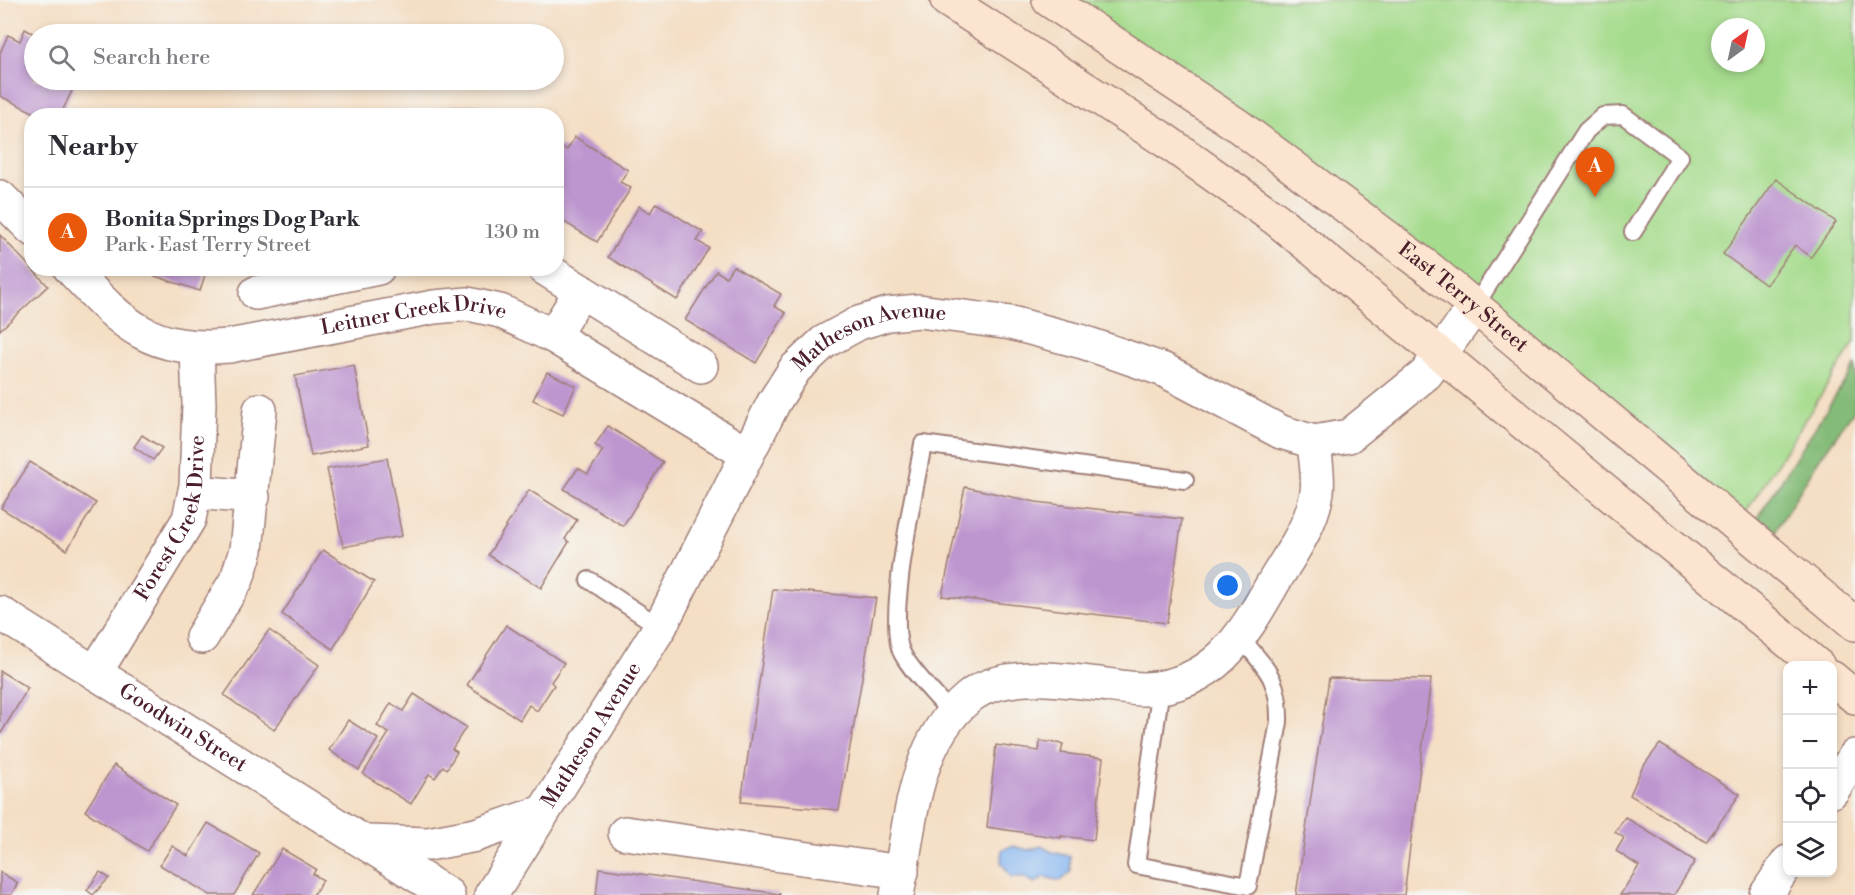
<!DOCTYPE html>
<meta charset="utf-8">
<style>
body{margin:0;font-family:"Libre Bodoni",serif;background:#f7f7f7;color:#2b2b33}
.controls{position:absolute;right:18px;bottom:18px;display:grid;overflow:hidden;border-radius:12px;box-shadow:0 3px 9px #0003}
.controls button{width:54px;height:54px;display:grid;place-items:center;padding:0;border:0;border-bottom:2px solid #e1e1e2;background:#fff;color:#2b2b33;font:30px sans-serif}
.compass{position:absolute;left:1711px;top:18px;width:54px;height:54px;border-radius:50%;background:#fff;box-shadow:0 3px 9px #0003;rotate:33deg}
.you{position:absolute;left:1228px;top:586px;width:21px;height:21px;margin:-15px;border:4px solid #fff;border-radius:50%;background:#1a73e8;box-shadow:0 0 0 9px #1a73e833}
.badge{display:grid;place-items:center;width:39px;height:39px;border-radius:50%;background:#ea580c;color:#fff;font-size:20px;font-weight:700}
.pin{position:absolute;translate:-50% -50px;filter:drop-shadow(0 2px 3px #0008)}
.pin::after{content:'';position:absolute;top:32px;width:21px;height:18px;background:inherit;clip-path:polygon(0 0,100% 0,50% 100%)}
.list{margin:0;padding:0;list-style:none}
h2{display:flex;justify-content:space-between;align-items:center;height:78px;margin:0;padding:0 24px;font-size:26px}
h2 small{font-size:20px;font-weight:400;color:#7c7c81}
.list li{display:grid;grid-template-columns:39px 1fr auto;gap:18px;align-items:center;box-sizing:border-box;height:90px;padding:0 24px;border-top:2px solid #e1e1e2}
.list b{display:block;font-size:22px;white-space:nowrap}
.list p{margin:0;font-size:20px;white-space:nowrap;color:#7c7c81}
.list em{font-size:20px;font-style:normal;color:#7c7c81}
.icon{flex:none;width:33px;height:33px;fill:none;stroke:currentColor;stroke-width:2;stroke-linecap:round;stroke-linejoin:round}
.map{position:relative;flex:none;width:1855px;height:895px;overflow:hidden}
.search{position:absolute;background:#fff;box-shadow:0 3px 9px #0003;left:24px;top:24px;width:540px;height:66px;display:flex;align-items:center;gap:15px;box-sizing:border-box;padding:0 21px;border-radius:33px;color:#7c7c81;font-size:22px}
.panel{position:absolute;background:#fff;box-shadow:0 3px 9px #0003;left:24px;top:108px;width:540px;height:168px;border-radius:24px}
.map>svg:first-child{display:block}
.green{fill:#a5db8c;stroke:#787d5c;stroke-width:1.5;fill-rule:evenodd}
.forest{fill:#84bb78;stroke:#676d52;stroke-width:1.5}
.water{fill:#85b6f1;stroke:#686a8e;stroke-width:1.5}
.building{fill:#bd95cf}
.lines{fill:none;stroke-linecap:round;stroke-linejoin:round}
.lane-casing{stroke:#9f7e78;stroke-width:20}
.street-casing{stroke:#9f7e78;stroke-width:36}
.secondary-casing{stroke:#9f7e78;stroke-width:36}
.lane{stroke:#fff;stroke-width:16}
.street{stroke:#fff;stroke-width:33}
.secondary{stroke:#fce5d0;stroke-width:33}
.labels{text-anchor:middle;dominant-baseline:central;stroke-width:4.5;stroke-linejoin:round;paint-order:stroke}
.street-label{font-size:21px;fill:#4a1f2b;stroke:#f6f6f2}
</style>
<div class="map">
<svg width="1855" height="895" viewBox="0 0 1855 895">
<rect width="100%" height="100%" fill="#f6f6f2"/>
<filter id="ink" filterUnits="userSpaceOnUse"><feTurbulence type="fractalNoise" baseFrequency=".0167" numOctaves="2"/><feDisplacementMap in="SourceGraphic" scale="12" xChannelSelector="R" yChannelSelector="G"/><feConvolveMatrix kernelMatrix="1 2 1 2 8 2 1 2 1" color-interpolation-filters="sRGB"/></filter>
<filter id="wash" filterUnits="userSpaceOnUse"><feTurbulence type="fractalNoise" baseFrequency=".008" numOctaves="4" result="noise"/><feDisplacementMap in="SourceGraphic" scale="24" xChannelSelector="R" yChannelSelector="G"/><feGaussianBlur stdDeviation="1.35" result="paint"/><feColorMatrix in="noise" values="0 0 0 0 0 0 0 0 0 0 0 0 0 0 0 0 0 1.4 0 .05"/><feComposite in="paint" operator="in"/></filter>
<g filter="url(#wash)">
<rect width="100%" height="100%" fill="#f4dec4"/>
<path class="green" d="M1078,0h777v342l-118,184zM1720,27h36v36h-36z"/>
<polygon class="forest" points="1855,365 1855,409 1818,461 1773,535 1756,520"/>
<polygon class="water" points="1012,846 1029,850 1041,846 1052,852 1070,856 1071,872 1061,881 1044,877 1035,883 1024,877 1011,877 1001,862 1002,850"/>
<g id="blocks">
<g class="building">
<polygon points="25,29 34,34 34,80 77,80 60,116 41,116 0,96 0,53 8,35 20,41"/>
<polygon points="453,107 508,108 508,116 452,116"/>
<polygon points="575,137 628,170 620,182 631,188 597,242 556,217 556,151 560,146 567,150"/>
<polygon points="1776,179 1836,222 1811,257 1795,245 1766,285 1723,254"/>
<polygon points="656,203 703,232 697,241 709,248 677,300 608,257 639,206 650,213"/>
<polygon points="0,235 48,286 0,330"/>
<polygon points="733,266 781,294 774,306 786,313 756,363 685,320 716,271 726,277"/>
<polygon points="131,268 207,268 200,291"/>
<polygon points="354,365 369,445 311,456 295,376"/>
<polygon points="547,372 576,386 563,414 533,400"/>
<polygon points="608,426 663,462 623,526 564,489 578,468 588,474 603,450 595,445"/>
<polygon points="142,435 162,448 153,460 134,447"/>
<polygon points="387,458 402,536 343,547 327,469"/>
<polygon points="30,462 96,503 67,550 1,508"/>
<polygon points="965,487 1036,502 1182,519 1167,623 942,596"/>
<polygon points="529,490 577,520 565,539 569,542 541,588 488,555"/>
<polygon points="323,550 374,582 333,649 282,614"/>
<polygon points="773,589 876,598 839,810 741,802"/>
<polygon points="506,625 564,663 551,682 554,685 537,711 529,705 520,720 467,685"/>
<polygon points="269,630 319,665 274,730 224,695"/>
<polygon points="0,671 28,688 0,735"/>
<polygon points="1329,678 1431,679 1404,895 1296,895"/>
<polygon points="414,694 466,727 452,749 457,752 447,769 443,766 435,778 429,774 411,804 363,774 389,733 377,726 391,703 403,711"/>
<polygon points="348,720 378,739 359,770 329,750"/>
<polygon points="1040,741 1063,744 1061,753 1103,758 1094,840 1061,836 1061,838 987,827 996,745 1039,751"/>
<polygon points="1660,744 1740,794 1706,842 1630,795 1642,768"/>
<polygon points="114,765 176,805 147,851 85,811"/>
<polygon points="1625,817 1695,861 1674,895 1620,895 1639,866 1616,851 1624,838 1615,832"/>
<polygon points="208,823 259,853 234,895 210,895 160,865 172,846 188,856"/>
<polygon points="282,849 316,869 313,874 323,880 313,895 253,895"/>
<polygon points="599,868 780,894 780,895 596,895"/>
<polygon points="0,872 18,883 11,895 0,895"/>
<polygon points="100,872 109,878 93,895 87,890"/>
</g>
</g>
</g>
<g filter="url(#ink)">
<use href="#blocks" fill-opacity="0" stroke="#9f7e78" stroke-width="1.5"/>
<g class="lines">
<defs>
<g id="lane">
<polyline points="1475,306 1586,131 1603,116 1623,115 1680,157 1633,232"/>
<polyline points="589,580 660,627"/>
<path d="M1161,687l-25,178 112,21 31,-164c1,-43 -13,-54 -39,-85"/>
<path d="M952,714c-14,-16 -41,-43 -50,-61 -17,-33 14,-167 21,-209l262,36"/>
</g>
<g id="street">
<polyline points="0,197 32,229"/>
<path id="s1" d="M70,268c53,56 78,85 159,78l205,-39 34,-3 32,7 53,25 194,118"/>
<polyline points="544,268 701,366"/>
<polyline points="256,293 378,268"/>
<polyline points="553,336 581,291"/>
<polyline points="195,492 253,497"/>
<path id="s2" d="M0,613l448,282"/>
<polyline points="202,637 237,579 246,550 260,410"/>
<path id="s3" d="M95,673l94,-154 7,-33 3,-82 -2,-55"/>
<polyline points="1832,791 1855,756"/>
<polyline points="625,833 902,872"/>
<polyline points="368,842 428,844 476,835 542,812"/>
<path id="s4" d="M491,895l169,-268 114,-225 21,-33 29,-27 35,-19 29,-9 31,-3 92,12 72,19 81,28 117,62 33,10 35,-6 77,-62 49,-68"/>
<path d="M897,895c13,-67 15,-150 71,-197 16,-14 39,-18 59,-19 24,-2 49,3 73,5 15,2 31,5 45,5 69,-4 96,-50 127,-104 17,-29 40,-59 45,-93 2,-16 -2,-35 -3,-50"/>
<polyline points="1766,895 1788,862"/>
</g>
<g id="secondary">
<polyline points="947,0 1163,139 1276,219 1818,666"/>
<path id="s5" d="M1049,0l188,125 194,145 424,354"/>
<polyline points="1832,678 1855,697"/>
</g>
</defs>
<use href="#lane" class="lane-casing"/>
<use href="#street" class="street-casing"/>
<use href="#secondary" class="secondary-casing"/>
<use href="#lane" class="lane"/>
<use href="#street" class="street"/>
<use href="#secondary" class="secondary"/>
</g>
</g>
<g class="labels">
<g class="street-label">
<text stroke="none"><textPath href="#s5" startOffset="510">East Terry Street</textPath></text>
<text stroke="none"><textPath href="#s1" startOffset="374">Leitner Creek Drive</textPath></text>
<text stroke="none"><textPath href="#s4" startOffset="693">Matheson Avenue</textPath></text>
<text stroke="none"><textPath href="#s3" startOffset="176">Forest Creek Drive</textPath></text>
<text stroke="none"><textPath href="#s2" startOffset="216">Goodwin Street</textPath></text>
<text stroke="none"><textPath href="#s4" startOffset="189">Matheson Avenue</textPath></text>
</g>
</g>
</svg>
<div class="controls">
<button>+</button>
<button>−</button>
<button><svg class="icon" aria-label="locate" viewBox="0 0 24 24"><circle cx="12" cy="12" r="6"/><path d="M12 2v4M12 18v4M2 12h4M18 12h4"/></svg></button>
<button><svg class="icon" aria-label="layers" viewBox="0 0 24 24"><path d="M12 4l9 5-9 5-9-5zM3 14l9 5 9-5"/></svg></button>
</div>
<svg class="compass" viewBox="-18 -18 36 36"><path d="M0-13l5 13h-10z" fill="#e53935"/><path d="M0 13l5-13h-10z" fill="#7c7c81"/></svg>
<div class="you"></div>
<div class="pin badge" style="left:1595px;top:197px">A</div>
<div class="search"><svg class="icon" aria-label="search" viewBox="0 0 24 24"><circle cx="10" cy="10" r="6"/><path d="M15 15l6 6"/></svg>Search here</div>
<section class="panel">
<h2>Nearby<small></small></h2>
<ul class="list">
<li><span class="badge">A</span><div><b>Bonita Springs Dog Park</b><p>Park · East Terry Street</p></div><em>130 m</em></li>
</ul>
</section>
</div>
